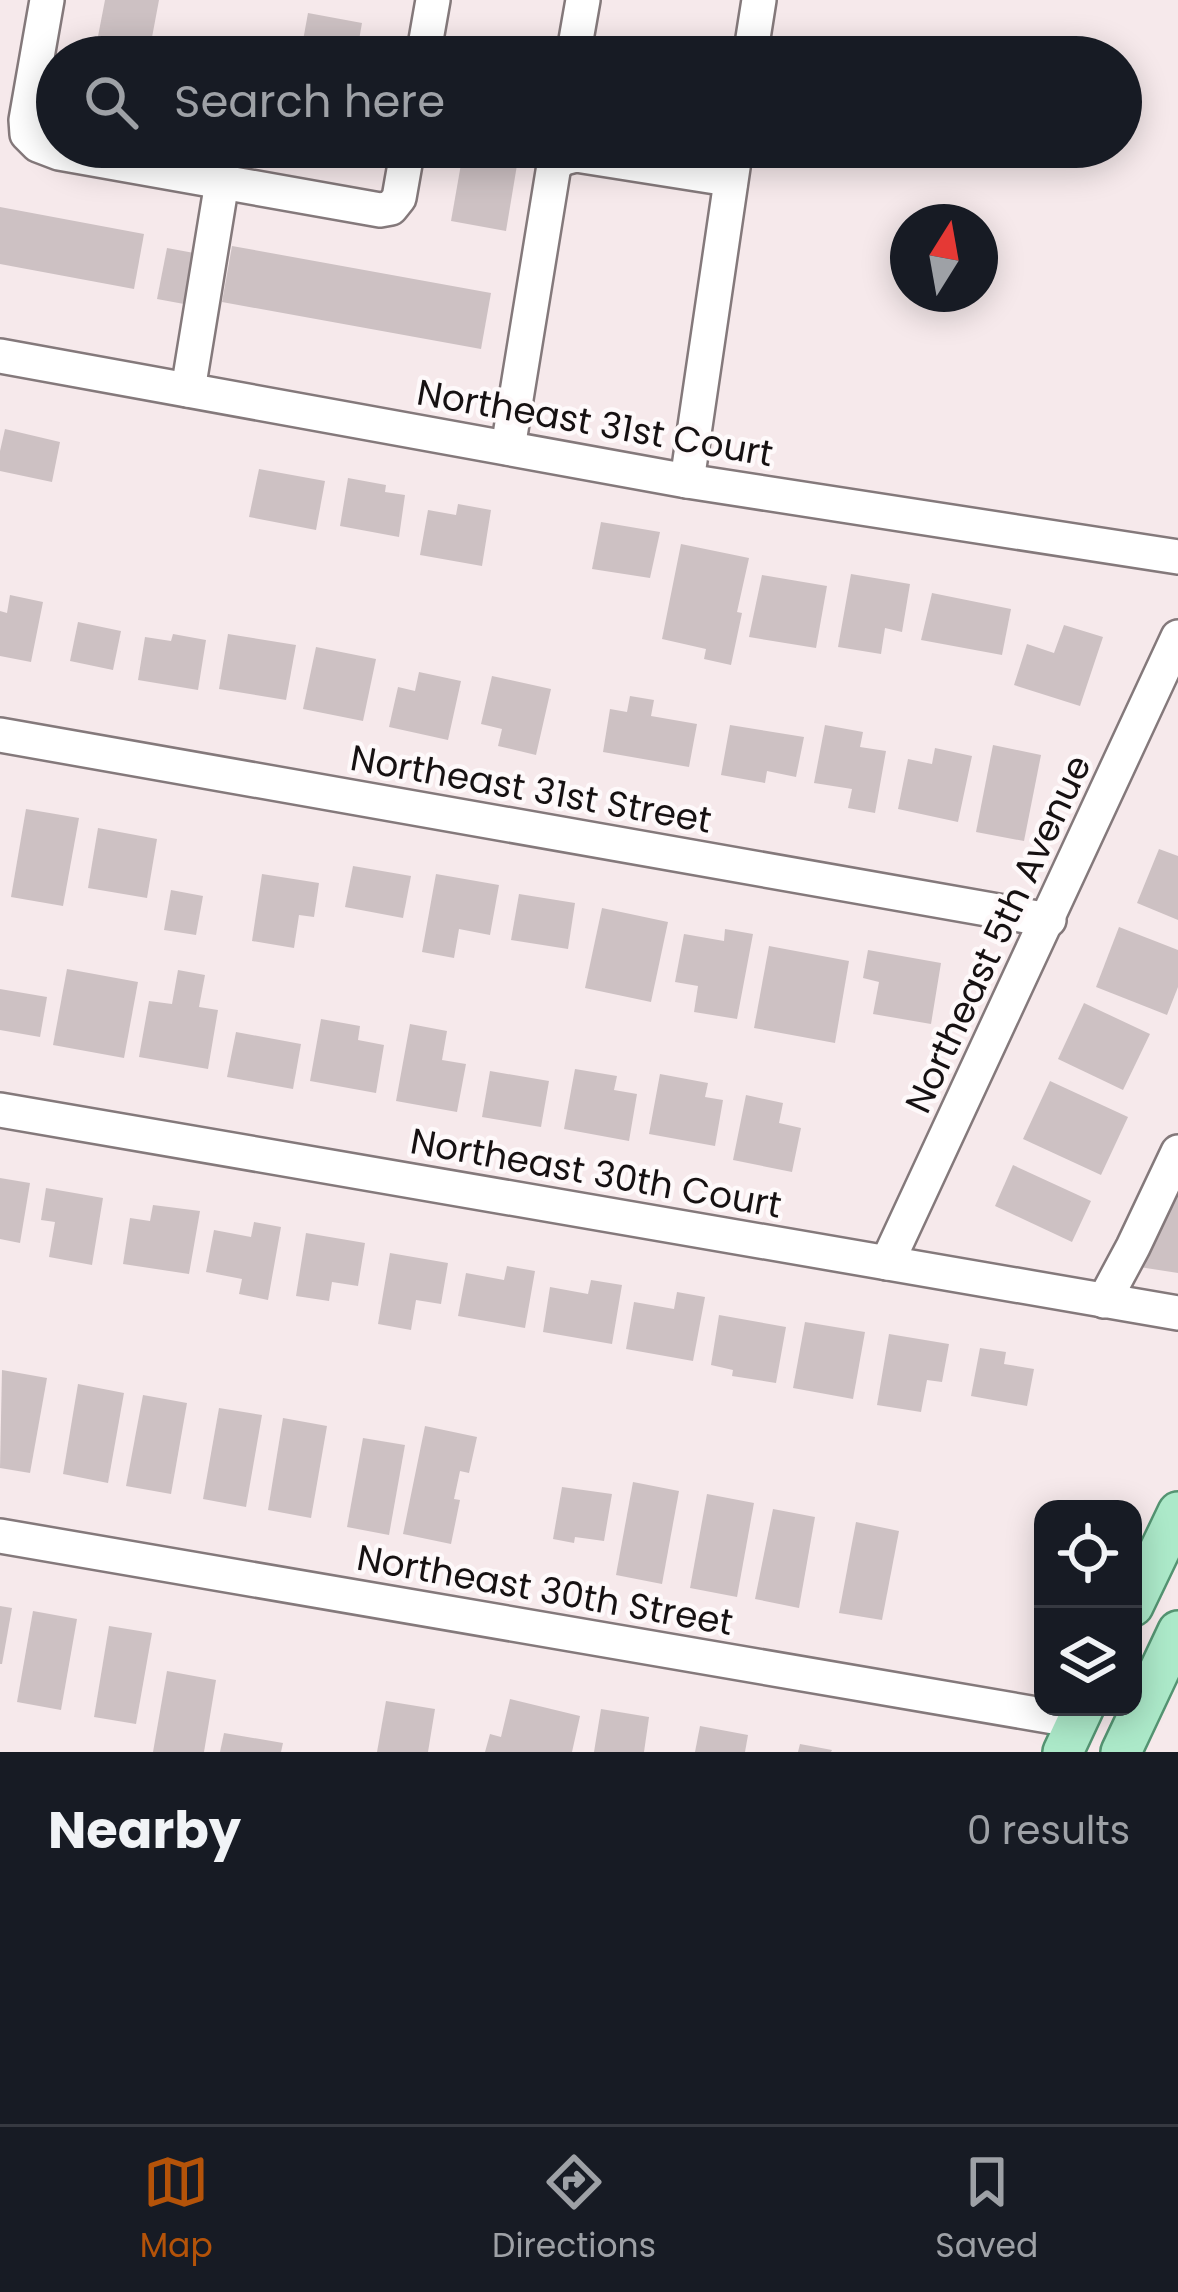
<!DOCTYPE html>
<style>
body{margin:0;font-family:Poppins,sans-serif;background:#242831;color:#f1f3f6}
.controls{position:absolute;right:36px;bottom:36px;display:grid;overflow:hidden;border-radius:24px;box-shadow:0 6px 30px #0003}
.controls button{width:108px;height:108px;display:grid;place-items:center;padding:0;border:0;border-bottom:3px solid #363941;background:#171b24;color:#f1f3f6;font:60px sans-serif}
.compass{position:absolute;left:890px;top:204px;width:108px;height:108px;border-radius:50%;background:#171b24;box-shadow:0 6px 30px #0003;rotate:11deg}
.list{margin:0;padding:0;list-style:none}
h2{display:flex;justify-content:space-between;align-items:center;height:156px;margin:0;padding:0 48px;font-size:51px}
h2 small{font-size:39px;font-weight:400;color:#9ea1a6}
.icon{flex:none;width:66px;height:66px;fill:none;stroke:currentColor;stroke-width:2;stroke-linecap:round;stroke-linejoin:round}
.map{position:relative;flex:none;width:1178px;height:1752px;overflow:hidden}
.search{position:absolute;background:#171b24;box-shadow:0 6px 30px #0003;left:36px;right:36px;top:36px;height:132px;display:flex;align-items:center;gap:30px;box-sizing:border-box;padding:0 42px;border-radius:66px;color:#9ea1a6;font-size:45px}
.sheet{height:372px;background:#171b24}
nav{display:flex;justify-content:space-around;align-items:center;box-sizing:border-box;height:168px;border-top:3px solid #363941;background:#171b24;font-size:33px;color:#9ea1a6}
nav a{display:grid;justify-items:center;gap:6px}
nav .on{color:#b45309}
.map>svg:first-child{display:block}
.building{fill:#cdc1c3}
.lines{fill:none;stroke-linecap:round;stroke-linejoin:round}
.minor-casing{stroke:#84797b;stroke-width:38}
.major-casing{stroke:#549472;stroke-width:44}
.minor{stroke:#fff;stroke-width:33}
.major{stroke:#ace9c9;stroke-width:39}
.labels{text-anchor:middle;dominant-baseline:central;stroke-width:9;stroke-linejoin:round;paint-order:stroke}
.street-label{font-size:36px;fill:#161112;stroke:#fef9fa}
</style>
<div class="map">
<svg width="1178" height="1752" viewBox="0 0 1178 1752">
<rect width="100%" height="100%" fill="#f6e9eb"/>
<g class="building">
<polygon points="105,0 159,0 150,48 188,55 188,57 94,57"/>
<polygon points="308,13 362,23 356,57 300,57"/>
<polygon points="464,147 520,147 506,231 451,221"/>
<polygon points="0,207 144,234 134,289 0,264"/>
<polygon points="232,246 491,293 481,349 222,302"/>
<polygon points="167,248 194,253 184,304 157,299"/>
<polygon points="5,429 60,442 52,482 0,471 0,451"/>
<polygon points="259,469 325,481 316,530 249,517"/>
<polygon points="348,478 386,485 385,492 405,495 399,537 340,526"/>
<polygon points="458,504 491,510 482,566 420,555 428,510 456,515"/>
<polygon points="601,522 660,532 650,578 592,569"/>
<polygon points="681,544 749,558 737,612 742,613 731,665 704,659 706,649 662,639"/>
<polygon points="851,574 910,584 902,632 885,628 881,654 838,647"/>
<polygon points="762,575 827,586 816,648 749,637"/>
<polygon points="932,593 1011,609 1002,655 921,640"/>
<polygon points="10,595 43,602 31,662 0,656 0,611 7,613"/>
<polygon points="78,622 121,631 113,670 70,661"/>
<polygon points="1064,625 1103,637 1080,706 1014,685 1027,644 1054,653"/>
<polygon points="173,634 206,640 198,690 138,680 145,637 171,641"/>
<polygon points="228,634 296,645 286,700 219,689"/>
<polygon points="316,647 376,659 363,721 303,709"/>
<polygon points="419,672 461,681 448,740 389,727 398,687 415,691"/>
<polygon points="492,676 551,689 536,755 498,746 502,729 481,724"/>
<polygon points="630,696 654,700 651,716 697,724 689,767 603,752 610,709 627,712"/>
<polygon points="730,725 804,737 796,777 767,771 765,783 721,775"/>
<polygon points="825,725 863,732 860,747 886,751 875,813 848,808 852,789 814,783"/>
<polygon points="993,745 1041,755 1024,841 976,832"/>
<polygon points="935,748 972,756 958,822 898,809 908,759 932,764"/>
<polygon points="26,809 79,818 63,906 11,897"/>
<polygon points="98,828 157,839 147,898 88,888"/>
<polygon points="1159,849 1178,856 1178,920 1137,903"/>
<polygon points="353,866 411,876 403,918 345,907"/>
<polygon points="262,874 319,883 314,917 299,915 294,948 252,941"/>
<polygon points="436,874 499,885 490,935 459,929 454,958 422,952"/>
<polygon points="171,890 203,896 196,935 164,930"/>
<polygon points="519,894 575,903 568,949 511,940"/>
<polygon points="602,908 668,922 651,1002 585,988"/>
<polygon points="1119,927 1178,950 1178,987 1167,1015 1096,987"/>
<polygon points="725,929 753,934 737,1019 694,1012 698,986 675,982 684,934 724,941"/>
<polygon points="769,946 849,961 835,1043 754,1028"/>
<polygon points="868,950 941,963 931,1024 873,1014 879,982 863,978"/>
<polygon points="67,969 138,982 124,1058 53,1045"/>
<polygon points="178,970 205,975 199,1007 218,1010 208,1069 139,1057 149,1001 172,1004"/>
<polygon points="0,989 47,997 40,1037 0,1030"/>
<polygon points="1084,1003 1150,1034 1123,1090 1058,1059"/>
<polygon points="321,1019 360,1026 358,1040 384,1045 376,1093 310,1081"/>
<polygon points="410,1024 447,1031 442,1060 466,1064 457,1112 396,1101"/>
<polygon points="236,1032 301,1044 293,1089 227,1077"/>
<polygon points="575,1069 617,1076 614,1090 637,1094 629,1141 564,1129"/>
<polygon points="490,1071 549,1081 541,1127 482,1117"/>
<polygon points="660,1074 708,1083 705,1097 723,1100 715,1146 649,1134"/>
<polygon points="1050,1081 1128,1117 1101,1175 1023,1139"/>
<polygon points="746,1095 783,1103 779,1123 801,1128 792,1172 733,1160"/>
<polygon points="1013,1165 1091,1201 1072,1242 995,1206"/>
<polygon points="1178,1169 1178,1273 1133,1266"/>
<polygon points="0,1178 30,1183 20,1243 0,1239"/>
<polygon points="46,1188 103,1198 92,1265 49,1257 55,1222 41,1220"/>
<polygon points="153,1205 200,1211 189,1274 123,1264 130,1218 150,1221"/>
<polygon points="254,1222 281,1227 268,1300 239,1294 242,1279 206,1272 214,1230 251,1237"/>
<polygon points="306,1233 365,1243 358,1286 332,1282 329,1301 296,1296"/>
<polygon points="390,1253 448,1263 441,1304 416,1300 411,1330 378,1324"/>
<polygon points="507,1266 535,1271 525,1328 458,1316 466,1273 504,1280"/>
<polygon points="591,1280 622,1285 612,1344 543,1332 550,1287 588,1294"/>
<polygon points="677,1292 705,1297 693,1361 626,1349 634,1302 674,1309"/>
<polygon points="719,1315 786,1327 776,1383 732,1376 733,1370 711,1365"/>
<polygon points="805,1322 865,1332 853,1399 793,1388"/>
<polygon points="889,1334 949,1344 942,1382 927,1380 921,1412 877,1405"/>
<polygon points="980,1348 1006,1352 1004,1364 1034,1369 1027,1406 971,1396"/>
<polygon points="2,1370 47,1378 30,1473 0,1468"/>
<polygon points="78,1384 124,1393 108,1483 63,1474"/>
<polygon points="143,1395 187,1403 171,1494 126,1486"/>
<polygon points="219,1408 262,1415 246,1507 203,1499"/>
<polygon points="283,1418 327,1426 311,1518 268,1510"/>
<polygon points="425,1426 477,1437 469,1473 460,1471 454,1499 460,1500 451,1544 403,1534"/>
<polygon points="363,1438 405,1445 389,1535 347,1527"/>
<polygon points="633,1482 679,1491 662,1584 616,1575"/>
<polygon points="562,1487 612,1494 604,1541 575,1537 574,1543 553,1539"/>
<polygon points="707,1494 754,1503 737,1597 690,1588"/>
<polygon points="773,1509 815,1517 799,1608 755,1599"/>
<polygon points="856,1522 899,1531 882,1620 839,1613"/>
<polygon points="0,1606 12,1608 2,1664 0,1664"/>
<polygon points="33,1611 77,1619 61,1710 17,1702"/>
<polygon points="109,1626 152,1633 136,1724 94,1717"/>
<polygon points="167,1671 216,1680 204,1752 153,1752"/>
<polygon points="510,1699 580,1716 572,1752 485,1752 490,1734 501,1737"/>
<polygon points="386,1701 435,1709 428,1752 377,1752"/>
<polygon points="601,1709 649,1717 644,1752 594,1752"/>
<polygon points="700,1726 748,1735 745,1752 695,1752"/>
<polygon points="224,1733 283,1743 281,1752 220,1752"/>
<polygon points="800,1744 832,1750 831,1752 798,1752"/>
</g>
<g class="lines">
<defs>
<g id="minor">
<polyline points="47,0 26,120 27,134 38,145 59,153 380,210 391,208 399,198 408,147"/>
<polyline points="423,57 433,0"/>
<polyline points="573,57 583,0"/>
<polyline points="750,57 759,0"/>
<polyline points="554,165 564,158 576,155 722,178 730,185"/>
<polyline points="0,356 687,481 1178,557"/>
<polyline points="188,390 222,182"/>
<polyline points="508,448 557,147"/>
<polyline points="687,481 736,147"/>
<polyline points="0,735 1049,920"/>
<polyline points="0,1110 1178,1313"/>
<polyline points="887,1263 1178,637"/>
<polyline points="1104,1301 1133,1247 1178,1152"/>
<polyline points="0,1536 1077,1721"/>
</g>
<g id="major">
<polyline points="1133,1606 1178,1512"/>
<polyline points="1063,1752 1084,1707"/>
<polyline points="1121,1752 1178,1631"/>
</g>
</defs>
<use href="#minor" class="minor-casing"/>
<use href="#major" class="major-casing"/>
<use href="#minor" class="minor"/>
<use href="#major" class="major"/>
</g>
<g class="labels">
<g class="street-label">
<text transform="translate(595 423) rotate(10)">Northeast 31st Court</text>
<text transform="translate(531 789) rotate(10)">Northeast 31st Street</text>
<text transform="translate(998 934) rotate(-65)">Northeast 5th Avenue</text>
<text transform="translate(596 1173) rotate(10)">Northeast 30th Court</text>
<text transform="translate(545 1590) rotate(10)">Northeast 30th Street</text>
</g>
</g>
</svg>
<div class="controls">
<button><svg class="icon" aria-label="locate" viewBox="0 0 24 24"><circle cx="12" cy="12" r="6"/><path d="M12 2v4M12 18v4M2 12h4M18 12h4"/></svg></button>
<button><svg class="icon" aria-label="layers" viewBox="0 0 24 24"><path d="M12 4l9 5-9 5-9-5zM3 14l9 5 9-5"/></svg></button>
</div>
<svg class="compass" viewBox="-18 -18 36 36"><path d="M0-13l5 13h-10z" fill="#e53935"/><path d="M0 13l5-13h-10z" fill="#9ea1a6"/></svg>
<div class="search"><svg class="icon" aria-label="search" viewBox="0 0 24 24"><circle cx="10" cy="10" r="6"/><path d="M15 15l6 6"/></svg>Search here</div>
</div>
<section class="sheet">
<h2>Nearby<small>0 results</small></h2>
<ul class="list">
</ul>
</section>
<nav>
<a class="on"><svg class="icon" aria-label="map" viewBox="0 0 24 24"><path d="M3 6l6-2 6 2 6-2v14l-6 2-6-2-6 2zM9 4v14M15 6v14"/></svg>Map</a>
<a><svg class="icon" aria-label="directions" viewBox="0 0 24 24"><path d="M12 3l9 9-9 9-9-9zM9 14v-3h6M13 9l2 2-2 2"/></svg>Directions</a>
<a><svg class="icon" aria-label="saved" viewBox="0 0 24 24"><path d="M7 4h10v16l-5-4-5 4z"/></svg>Saved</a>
</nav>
